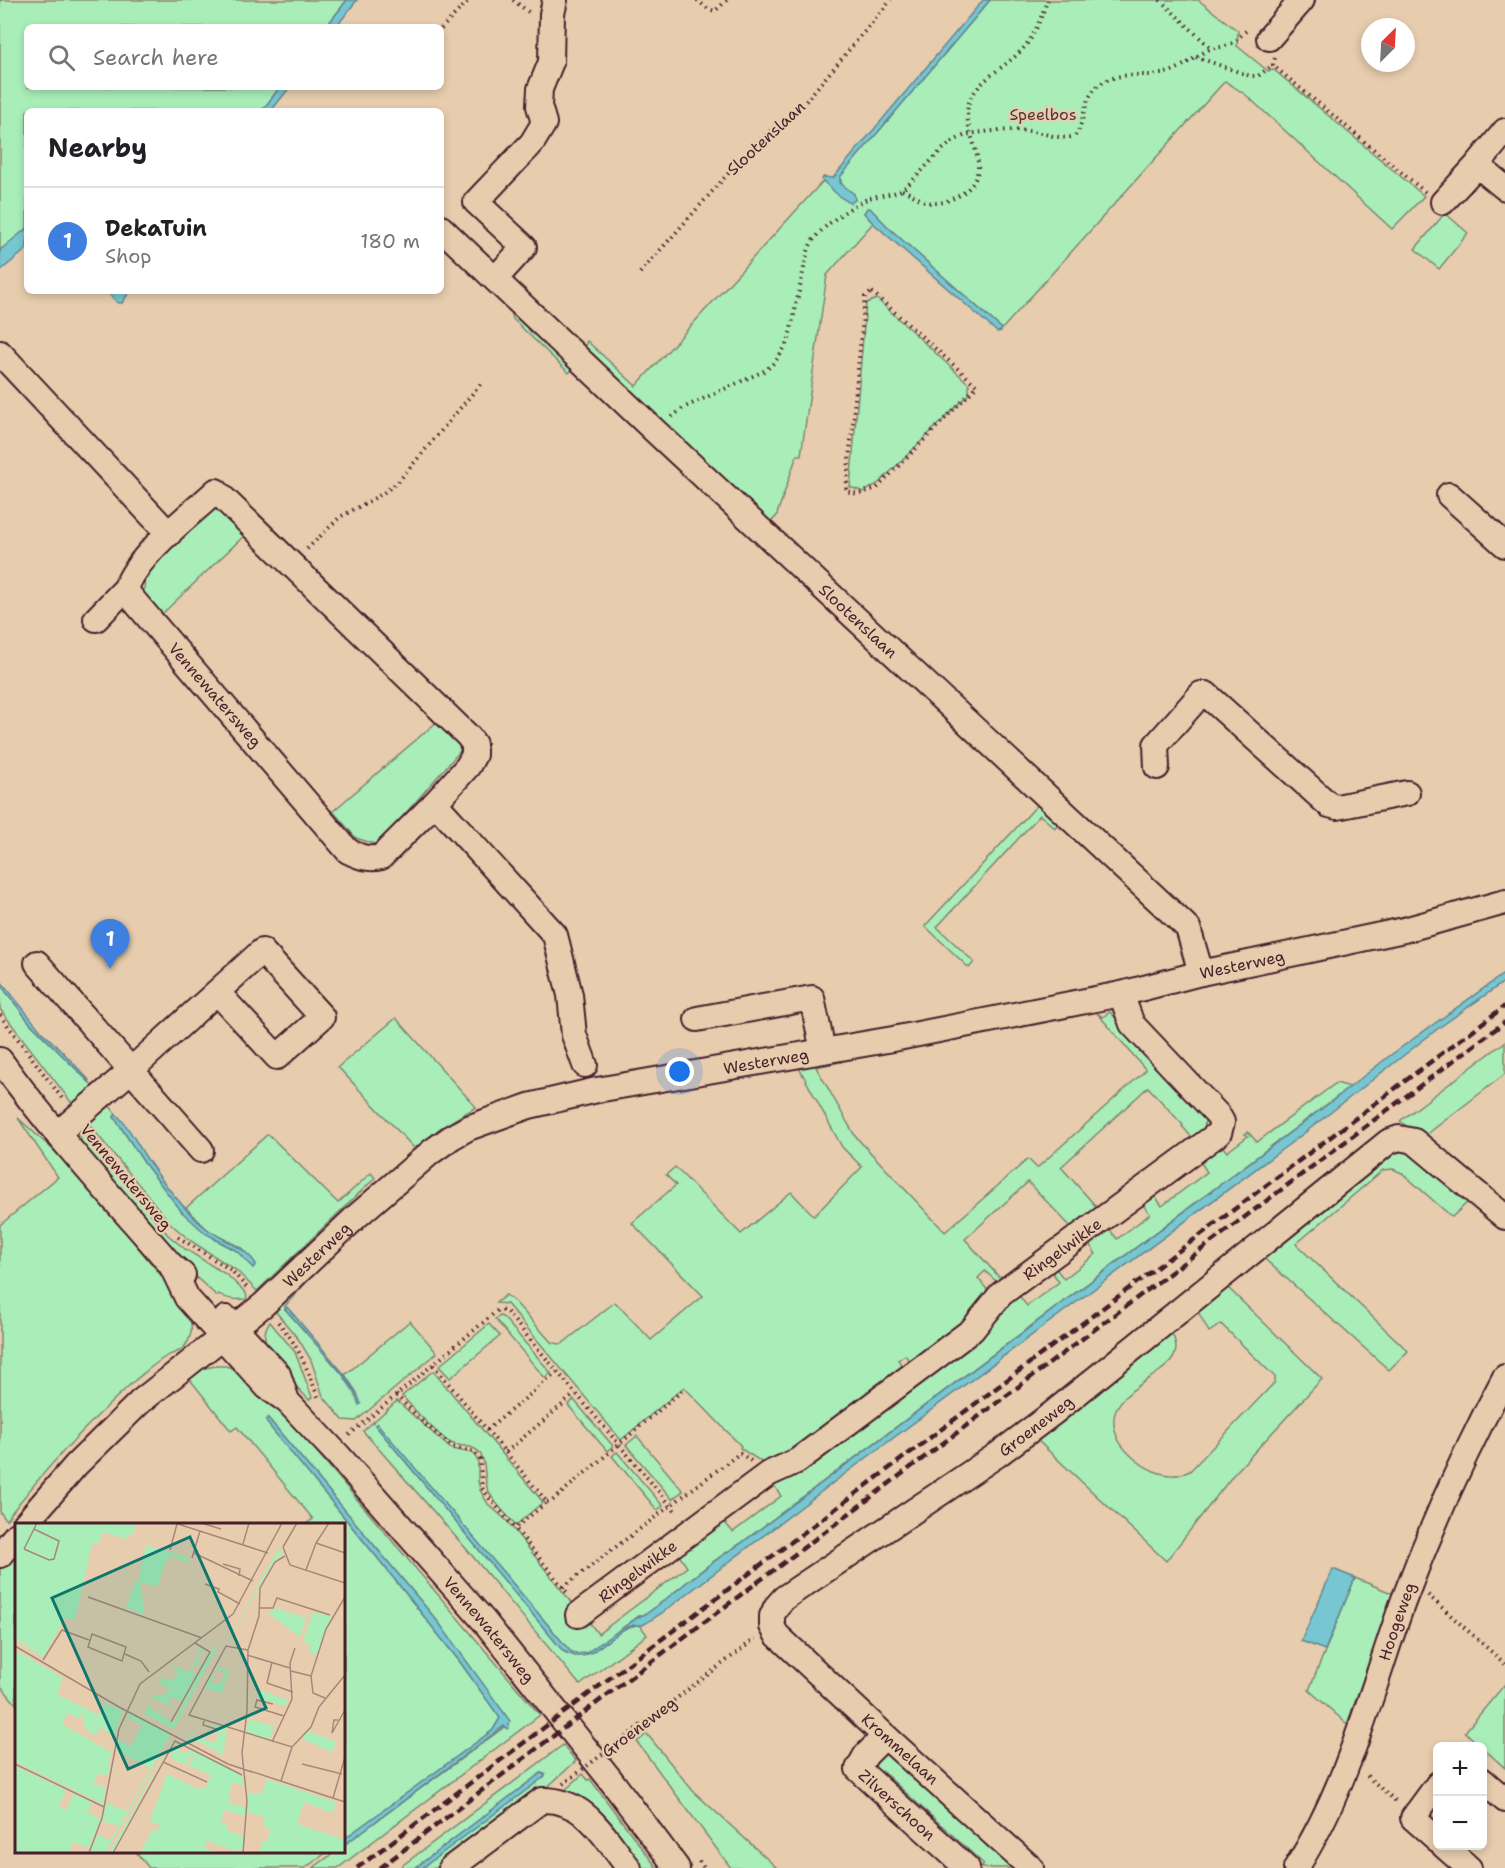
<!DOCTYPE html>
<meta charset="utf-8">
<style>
body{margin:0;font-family:"Shantell Sans",sans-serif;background:#f6f6f6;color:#202124}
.controls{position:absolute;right:18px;bottom:18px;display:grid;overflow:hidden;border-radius:9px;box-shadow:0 3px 9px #0003}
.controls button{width:54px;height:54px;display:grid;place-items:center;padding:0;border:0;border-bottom:2px solid #e0e0e0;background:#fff;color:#202124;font:30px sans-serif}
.compass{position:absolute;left:1361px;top:18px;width:54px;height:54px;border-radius:50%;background:#fff;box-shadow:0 3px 9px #0003;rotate:24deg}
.you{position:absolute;left:680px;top:1072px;width:21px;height:21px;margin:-15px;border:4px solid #fff;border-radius:50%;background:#1a73e8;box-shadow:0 0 0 9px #1a73e833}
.badge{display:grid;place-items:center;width:39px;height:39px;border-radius:50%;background:#0b8043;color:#fff;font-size:20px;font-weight:700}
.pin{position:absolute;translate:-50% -50px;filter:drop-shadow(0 2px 3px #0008)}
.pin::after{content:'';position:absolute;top:32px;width:21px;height:18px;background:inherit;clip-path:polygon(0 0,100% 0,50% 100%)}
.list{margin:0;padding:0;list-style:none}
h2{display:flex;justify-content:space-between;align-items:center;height:78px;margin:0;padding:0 24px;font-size:26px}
h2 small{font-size:20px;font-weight:400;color:#757577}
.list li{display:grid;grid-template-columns:39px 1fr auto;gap:18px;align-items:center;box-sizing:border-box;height:108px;padding:0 24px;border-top:2px solid #e0e0e0}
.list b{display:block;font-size:22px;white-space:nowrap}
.list p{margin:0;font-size:20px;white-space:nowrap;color:#757577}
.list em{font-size:20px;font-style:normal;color:#757577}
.icon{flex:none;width:33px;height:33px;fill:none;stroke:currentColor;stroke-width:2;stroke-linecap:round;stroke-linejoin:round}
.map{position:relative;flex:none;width:1505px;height:1868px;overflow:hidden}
.search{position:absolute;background:#fff;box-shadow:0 3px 9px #0003;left:24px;top:24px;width:420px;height:66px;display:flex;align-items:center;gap:15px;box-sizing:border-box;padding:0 21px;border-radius:9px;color:#757577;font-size:22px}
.panel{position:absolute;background:#fff;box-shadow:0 3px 9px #0003;left:24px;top:108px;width:420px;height:186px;border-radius:9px}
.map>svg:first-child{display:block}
.green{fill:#a9eeb9;stroke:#7a8672;stroke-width:1.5}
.water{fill:#76c7d1;stroke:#64848f;stroke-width:1.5}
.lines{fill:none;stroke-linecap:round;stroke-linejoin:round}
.minor-casing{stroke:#4a1f2b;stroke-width:28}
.path{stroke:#4a1f2b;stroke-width:4;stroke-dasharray:1.5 4.5;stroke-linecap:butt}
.minor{stroke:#e7cdae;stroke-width:24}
.rail{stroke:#4a1f2b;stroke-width:4.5;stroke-dasharray:9 4.5;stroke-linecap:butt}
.path-bridge{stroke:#4a1f2b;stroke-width:4;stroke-dasharray:1.5 4.5;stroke-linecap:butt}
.labels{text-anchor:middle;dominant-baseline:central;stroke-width:4.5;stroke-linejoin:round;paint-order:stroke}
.park-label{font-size:16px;fill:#543439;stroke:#e7cdae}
.street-label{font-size:16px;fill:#4a1f2b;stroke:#e7cdae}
.inset-road{fill:none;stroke:#a8877a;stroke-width:1.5}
.view{fill:#0f766e;fill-opacity:0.15;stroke:#0f766e;stroke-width:3}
.inset-edge{fill:none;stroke:#4a1f2b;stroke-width:3}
</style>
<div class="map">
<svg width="1505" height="1868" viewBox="0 0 1505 1868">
<rect width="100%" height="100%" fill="#e7cdae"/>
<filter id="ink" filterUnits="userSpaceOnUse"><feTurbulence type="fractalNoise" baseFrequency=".0167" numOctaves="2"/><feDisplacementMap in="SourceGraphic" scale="12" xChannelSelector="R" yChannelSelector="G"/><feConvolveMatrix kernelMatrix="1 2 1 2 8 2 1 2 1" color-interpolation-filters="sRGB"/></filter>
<g filter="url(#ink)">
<g class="green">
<polygon points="0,0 347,0 326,27 27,27 27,87 280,87 262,111 27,111 27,242 0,264"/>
<polygon points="990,0 1198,0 1238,31 1237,46 1268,71 1274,70 1424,196 1392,229 1246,95 1225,81 1002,329 890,229 870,209 864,213 873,223 827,275 801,455 797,455 776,517 766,526 582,353 587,341 636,386 823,181 850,203 854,194 842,185 840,177"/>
<polygon points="1445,213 1468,233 1439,269 1415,249"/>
<polygon points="877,299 969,384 969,394 879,483 864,492 850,487 866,303"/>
<polygon points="518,309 577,364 569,373 513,319 512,315"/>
<polygon points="213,509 222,510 246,534 162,614 144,593 145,569"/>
<polygon points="438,721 458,740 460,751 378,845 356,838 333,811"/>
<polygon points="1042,800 1059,821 1055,828 1040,815 937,927 974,962 969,968 925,926"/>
<polygon points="0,984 30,1023 96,1089 74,1106 0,1009"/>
<path d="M1110,1012l91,98c8,13 3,20 -7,30l-12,-14 1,-1 -35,-38 -87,80 39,44 -26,19 -46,-48 -63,57 34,38 2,-1 4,5 -7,2 -13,-12 -7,7 11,14 -22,31 -55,41 -7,-9 -7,5 7,9 -111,84 -28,12 -26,-17 1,-2 -57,-59 -63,53 -114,-136 -11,-1 10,-8 9,7 37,41 10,1 53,-42 36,38 52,-44 -71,-73 44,-38 -10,-10 9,-8 66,67 50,-42 23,24 48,-49 -20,-20 -45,-83 39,-7 5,5 -25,5 39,69 90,96 83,-73 9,9 109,-98 -49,-57 6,4z"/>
<polygon points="396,1018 476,1107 440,1128 415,1149 338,1067"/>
<polygon points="1505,1042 1505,1074 1422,1138 1400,1121"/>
<path d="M1336,1083l14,4 -610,457c-34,20 -62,47 -94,70l-7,2 -53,38h-10l-6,-3 -193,-227 -2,1 188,226c30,18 48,-26 77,-26l7,10 -67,50 -111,-133 -106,-121 34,-30 54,48 22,4 5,8v19l2,10 8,14 19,17 68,86 -3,3 9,13 6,-4 11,15 89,-67 -10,-15 12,-10 3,2 18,-13 -2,-3 13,-10 12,14 48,-36 -10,-15 28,-12 181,-135 23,-30 14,-11 10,13 32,-24 -9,-13 4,-3 10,13 32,-25 -9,-13 20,-15 10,13 33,-25 -10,-13 12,-9 10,14 45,-34 -9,-14 21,-16 8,10 21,-16 -3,-2 3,-2 9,10z"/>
<polygon points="109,1105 116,1114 114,1117 145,1164 182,1212 216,1240 237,1251 250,1265 242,1248 210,1232 186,1208 268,1134 338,1203 371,1173 375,1178 257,1291 236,1270 191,1241 172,1225 87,1122"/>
<path d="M18,1118l57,52 106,130c9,15 16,30 4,46 -5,7 -14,7 -20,11 -11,7 -22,17 -32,25 -46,42 -90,89 -127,138l-6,-8v-287l58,-48z"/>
<path d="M83,1132l85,103 17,14 42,26 19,18 1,6c-11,1 -19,1 -28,-5l-2,2 -19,-17 -120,-136 3,-3 -1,-5z"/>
<polygon points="1415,1147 1472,1198 1452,1217 1402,1173 1393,1169 1383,1170 1296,1244 1408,1351 1389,1370 1258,1253 1382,1153"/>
<path d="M328,1258l-43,48v3c21,24 65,65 73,94l-1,-10 -12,-18 65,-54 27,32 -81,68 -13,-1 -20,-24 -12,-36 -12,-20 -23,-28 1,-4z"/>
<path d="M1224,1284l98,95 -88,95 -68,87 -131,-123 135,-110c3,8 8,17 5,26 -2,8 -10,13 -15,17 -24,17 -57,32 -43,66 6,14 23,28 37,34 13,5 23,6 36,0l85,-89v-5l-54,-53 -12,8 -14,-26z"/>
<polygon points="500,1316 504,1318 551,1373 545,1378 495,1319"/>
<path d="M270,1322l25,30 17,45 -3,3c-14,-16 -59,-55 -39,-78z"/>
<polygon points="489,1324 500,1336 450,1378 439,1366"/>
<polygon points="216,1366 225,1366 241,1370 283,1412 540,1715 338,1868 313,1868 335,1852 344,1852 344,1845 507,1725 439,1623 268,1418 267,1423 380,1561 460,1662 500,1718 493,1730 344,1840 344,1524 306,1524 313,1519 237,1427 231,1431 188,1377 200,1369"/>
<path d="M433,1371l110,131 -27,23c-9,-10 -21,-21 -27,-33 -7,-12 -1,-30 -10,-40 -9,-9 -20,-4 -30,-10 -18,-13 -32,-30 -47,-46z"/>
<polygon points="574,1400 613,1446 607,1451 568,1405"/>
<polygon points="637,1436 683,1491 672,1499 626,1445"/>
<polygon points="617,1452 663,1506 657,1510 612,1456"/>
<polygon points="14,1550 16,1552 16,1704 0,1685 0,1569"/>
<polygon points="1355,1578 1394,1594 1347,1724 1309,1690"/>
<polygon points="1505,1684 1505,1768 1465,1732"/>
<polygon points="647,1734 693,1791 777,1868 731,1868 637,1742"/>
<polygon points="563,1745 576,1761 543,1791 439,1868 422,1868 545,1774 541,1773 415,1868 399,1868"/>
<polygon points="885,1748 1016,1868 981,1868 984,1864 882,1771 878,1775 873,1761"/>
<polygon points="583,1774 588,1780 590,1779 657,1868 636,1868 563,1792"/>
<polygon points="136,1852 327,1852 305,1868 149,1868"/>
</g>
<g class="water">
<polygon points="347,0 357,0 336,27 326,27"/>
<polygon points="983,0 990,0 840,177 840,183 854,194 855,200 850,203 840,197 822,180 823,177 833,178"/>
<polygon points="280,87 290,87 271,111 262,111"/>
<polygon points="867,208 870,208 890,229 1002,329 1001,331 997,332 873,223 864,213"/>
<polygon points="27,228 27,249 0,271 0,250"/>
<polygon points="106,291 130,291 122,303 118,303"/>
<path d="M1505,973v8l-65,46 -133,104 -473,351 -172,131 -19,12h-9l-8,3 -34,24 -9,4h-8l-12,-5 -188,-226 2,-2 193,228 6,3 10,-1 54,-37 6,-2c32,-23 60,-50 94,-70l596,-446 52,-41z"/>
<polygon points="0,980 41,1031 60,1049 90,1081 89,1082 30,1023 0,984"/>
<path d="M116,1114c12,11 20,28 29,42 16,24 34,48 56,68 17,16 41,19 55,40l-3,4 -16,-17 -32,-18 -23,-21 -37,-48 -31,-47z"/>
<polygon points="287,1307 345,1375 357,1393 361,1404 359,1405 355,1393 343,1375 285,1309"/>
<polygon points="268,1418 439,1623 510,1721 508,1725 509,1727 507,1729 504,1726 344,1845 344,1839 493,1730 500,1718 460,1662 380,1561 267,1423 266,1420"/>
<polygon points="1333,1569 1355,1578 1325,1650 1301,1641"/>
<polygon points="541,1773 545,1775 544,1777 422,1868 415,1868"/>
</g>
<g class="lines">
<defs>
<g id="minor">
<polyline points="1269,38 1302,0"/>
<polyline points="1477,165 1505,188"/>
<polyline points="1443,202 1477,165 1505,131"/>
<path id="s1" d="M441,228l215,204 532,496 13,45"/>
<polyline points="496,278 524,247 476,202 532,143 544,123 539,106 540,89 551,62 552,14 555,0"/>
<polyline points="0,353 169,534"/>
<path d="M216,491l252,245 6,8v11l-6,11 -33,37 -54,54c-13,3 -21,0 -33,-6l-218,-255 -4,-8c13,-35 62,-71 90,-97z"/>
<polyline points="1449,495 1505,545"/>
<polyline points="96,619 126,588"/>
<polyline points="1157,767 1156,745 1201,694 1206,694 1329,805 1337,807 1407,793"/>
<polyline points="435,803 555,935 570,995 574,1035 585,1065"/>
<polyline points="37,963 131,1070 57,1134"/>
<polyline points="697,1019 812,998 823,1051"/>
<path d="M0,1060c52,72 113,138 171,205l12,10"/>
<polyline points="201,1150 131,1070 262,951 322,1017 277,1057 217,992"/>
<path id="s2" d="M171,1265l16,33 80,89 20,14 51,54 146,166 126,158 67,89"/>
<polyline points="226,1318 278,1374 287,1401"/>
<path id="s3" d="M25,1524l51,-59 64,-63 123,-97 94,-89 74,-64 21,-15 16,-9 61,-22 68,-16 296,-51 228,-45 80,-21 203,-43 101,-28"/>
<polyline points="0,1555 16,1535"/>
<path id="s4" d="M578,1615l190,-141 29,-13 175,-131 29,-36 218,-161 3,-11 -4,-7 -86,-91 -11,-30"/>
<path id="s5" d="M885,1736l-19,19 -8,14 109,99"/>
<polyline points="1482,1780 1505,1800"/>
<polyline points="1438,1784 1413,1818 1438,1840"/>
<polyline points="1444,1846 1469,1868"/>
<path d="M451,1868l91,-68c44,-1 62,37 87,68"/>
<path id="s6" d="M1031,1868l-146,-132 -108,-101 -5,-9v-10l4,-9 8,-9 213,-143 56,-42 335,-271 11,-4 15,3 91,76"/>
<path id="s7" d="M1296,1868c52,-81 75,-177 107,-266 29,-77 63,-153 102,-225"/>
</g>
</defs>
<use href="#minor" class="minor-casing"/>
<g class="path">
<polyline points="513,0 531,14"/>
<polyline points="697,0 708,9 715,11 727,0"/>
<polyline points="1160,0 1211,48"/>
<polyline points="441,29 469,0"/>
<polyline points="1196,57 1250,76 1258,76 1273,65"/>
<polyline points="1275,58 1273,65 1276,68 1425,192"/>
<path d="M902,190c9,3 16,9 25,12 12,3 21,-1 31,-6 45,-26 -2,-64 12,-96 11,-24 41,-35 56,-55 11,-13 15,-30 22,-45"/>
<polyline points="640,273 749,150 773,129 790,120 891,0"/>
<polygon points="872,292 977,386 877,488 858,494 846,491 865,297"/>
<path d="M672,417l11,-9 83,-38c11,-9 17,-18 23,-32l18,-84c2,-5 4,-12 8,-16 9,-13 40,-35 55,-40 10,-4 26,-3 34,-10 23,-18 39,-50 71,-55 17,-2 37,-4 54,-2 14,1 32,10 45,5 10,-5 8,-39 25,-51 18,-14 40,-8 61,-11 21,-3 30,-15 48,-24 6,-3 11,-2 17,-4 9,-2 15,-10 22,-16l1,1"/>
<polyline points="307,549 340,517 382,494 398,482 483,381"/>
<polyline points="0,1015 64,1101"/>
<polyline points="178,1237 231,1270 249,1290"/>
<path d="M278,1322c22,25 29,48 41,77"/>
<polyline points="433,1365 547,1502 515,1528 569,1595"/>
<polyline points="396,1395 425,1424 452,1447 475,1452 480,1459 482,1488 490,1499 515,1528"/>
<polyline points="487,1430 557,1372"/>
<polyline points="349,1435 498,1310 506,1311 677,1513"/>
<polyline points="506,1452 575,1394"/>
<polyline points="547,1502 552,1501 683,1390"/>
<polyline points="563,1587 740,1453 751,1461"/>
<polyline points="1428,1595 1505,1664"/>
<polyline points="640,1726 755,1639"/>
<polyline points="1367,1776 1398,1803"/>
<polyline points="699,1861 704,1868"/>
</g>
<use href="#minor" class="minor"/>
<g class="rail">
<polyline points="357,1868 1505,1006"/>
<polyline points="380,1868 611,1692 1505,1022"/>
</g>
<polyline class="path-bridge" points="563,1784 640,1726"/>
</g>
</g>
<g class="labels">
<g class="park-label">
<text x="1043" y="114">Speelbos</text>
</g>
<g class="street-label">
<text transform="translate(766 138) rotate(-43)">Slootenslaan</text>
<text stroke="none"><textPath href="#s1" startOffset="573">Slootenslaan</textPath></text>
<text transform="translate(215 695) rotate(49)">Vennewatersweg</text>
<text stroke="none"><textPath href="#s3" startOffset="1388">Westerweg</textPath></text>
<text stroke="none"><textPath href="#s3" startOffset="902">Westerweg</textPath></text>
<text transform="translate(126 1177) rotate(50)">Vennewatersweg</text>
<text stroke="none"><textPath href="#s4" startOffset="609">Ringelwikke</textPath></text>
<text stroke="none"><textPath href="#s3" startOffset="398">Westerweg</textPath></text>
<text stroke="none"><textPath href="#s6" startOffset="692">Groeneweg</textPath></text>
<text stroke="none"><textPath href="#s4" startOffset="74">Ringelwikke</textPath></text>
<text stroke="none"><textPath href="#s7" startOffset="267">Hoogeweg</textPath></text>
<text stroke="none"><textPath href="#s2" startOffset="486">Vennewatersweg</textPath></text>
<text transform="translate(639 1727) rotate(-37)">Groeneweg</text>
<text transform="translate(900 1749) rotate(42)">Krommelaan</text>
<text stroke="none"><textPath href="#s5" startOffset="96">Zilverschoon</textPath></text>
</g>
</g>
<g transform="translate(15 1523)">
<rect width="330" height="330" fill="#e7cdae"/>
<path d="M0,0l121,1 -3,11 -5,-1 -2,5 -23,-7 -5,12h-6l-17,76 -10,-2 -22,39 -28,-15 28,12 -28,-15zM131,22l44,13 -1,4 -21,-6 -11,31 -16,-5 3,33 -24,-10 6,2 9,-26 3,1zM264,25l4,6 -9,8 -48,82zM260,85l31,10 -6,19 -31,-23zM298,89l19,5 -15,37 -8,-2 2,-6 -8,-5zM205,119l-46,87 -30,-15 8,-16 6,3 -6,-2 -3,8 24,16 37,-70zM179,123l14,6 -7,-1 -4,10 5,3 -8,1 -3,7 5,2 -14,27 -11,-4 -3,6 7,5 -24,-11 15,-3 3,-6 -9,-4 1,-7 9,4 6,-5 2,-6 -10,-7 21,9 11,-22zM0,127l47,27 -4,18 41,20 6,-11 -6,-4 24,11 -9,26 -14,-10 -4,8 -11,-6 -2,-15 -5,4 -10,-5 -6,11 49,28 -3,24 -10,-3 -5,10 13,5 -3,16 -88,-42zM201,143l13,4 -7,23 -17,-5 8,-16 -1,11 9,1 4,-12 -10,-3zM244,167l29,10v1l-4,5 -27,-9zM116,191l40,19 -66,120h-16l8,-18 13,5 9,-14 -17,-5 4,-18 21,8 23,-43 -36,-19 2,-10 15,7 11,-21 -17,-9zM233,196l26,7 -5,14 -23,-7zM190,199l22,8 -4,25 -42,-23 34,11 5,-13zM293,208l28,11 -4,10 -30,-13zM160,212l-63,118h-3zM158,225l13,6 5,-6 51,28 2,9 -13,-2 -2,20 16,4v9l-21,-6 -3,13 7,2 -1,6 17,5 -1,13 -8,2 -28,-10 -3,7 16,5h-80l13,-24 5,2 2,-6 -10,-4 17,-47 32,15 7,-2 5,-12 -22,-9 5,-10 -3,-1 -4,10 -15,-6zM0,243l51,24 -7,16 7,4 8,-17 18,9 -5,10 14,7 -12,29 -16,-6 -4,11h-54zM252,256l69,23 -4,11 -28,-11 -7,22 48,16v13h-86l3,-12 5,1 3,-14 -7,-2 2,-9 -17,-5 -1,-19 15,1z" fill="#a9eeb9"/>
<path class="inset-road" d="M160,0l93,30M186,0l20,6M301,20l29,10M228,21l6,-21M268,24l7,18 55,18M268,24l14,-24M9,26l25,11 5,-1 5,-18 -25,-12M9,26l13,-26M155,27l7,-26M179,30l59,28M177,35l8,-27M208,41l17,5 -1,7M291,47l10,-27 13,-20M190,61l14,5 -1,3 22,12M73,74l114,41M245,85h13l4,-10 53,17M77,111l34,13 -4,14 -34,-14zM0,123l104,61M233,127l-22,-4 -37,69 103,32 19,-20 8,-20 26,-32M110,131l16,7 8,11M232,132l43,13M28,137l19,-30 27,10M257,139l-5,21 26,9M276,148l20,5M310,175l-12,-5 -2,-17 15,-47 19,-32M258,181l-16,-4 -2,7 29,9M104,184l109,57 24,8M323,197h-4l-2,13 13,-23M189,198l-1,4 16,5M156,199l39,-70 -15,-9M257,219l20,-43 -2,-36 5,-15M148,239l44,20M0,241l89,43M287,241l40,10M235,248l95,31M266,258l11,-34M318,275l12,-41M74,330l13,-35 17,-89 21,-45 93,-70 49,-91M98,330l62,-112 67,34M228,330l4,-52 -5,-48 5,-42 1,-61 11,-34 1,-28 15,-26 10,-6"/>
<path class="view" d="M175,14l76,171 -138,61 -76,-171z"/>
<rect width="330" height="330" class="inset-edge"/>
</g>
</svg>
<div class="controls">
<button>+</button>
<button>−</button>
</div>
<svg class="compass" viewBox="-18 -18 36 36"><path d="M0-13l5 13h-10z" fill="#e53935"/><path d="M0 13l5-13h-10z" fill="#757577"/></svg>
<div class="you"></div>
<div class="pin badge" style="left:110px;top:969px;background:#3f7fe0">1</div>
<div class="search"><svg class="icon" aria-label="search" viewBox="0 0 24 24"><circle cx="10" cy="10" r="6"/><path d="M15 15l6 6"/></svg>Search here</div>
<section class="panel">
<h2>Nearby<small></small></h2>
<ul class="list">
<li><span class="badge" style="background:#3f7fe0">1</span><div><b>DekaTuin</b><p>Shop</p></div><em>180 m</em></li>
</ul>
</section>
</div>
